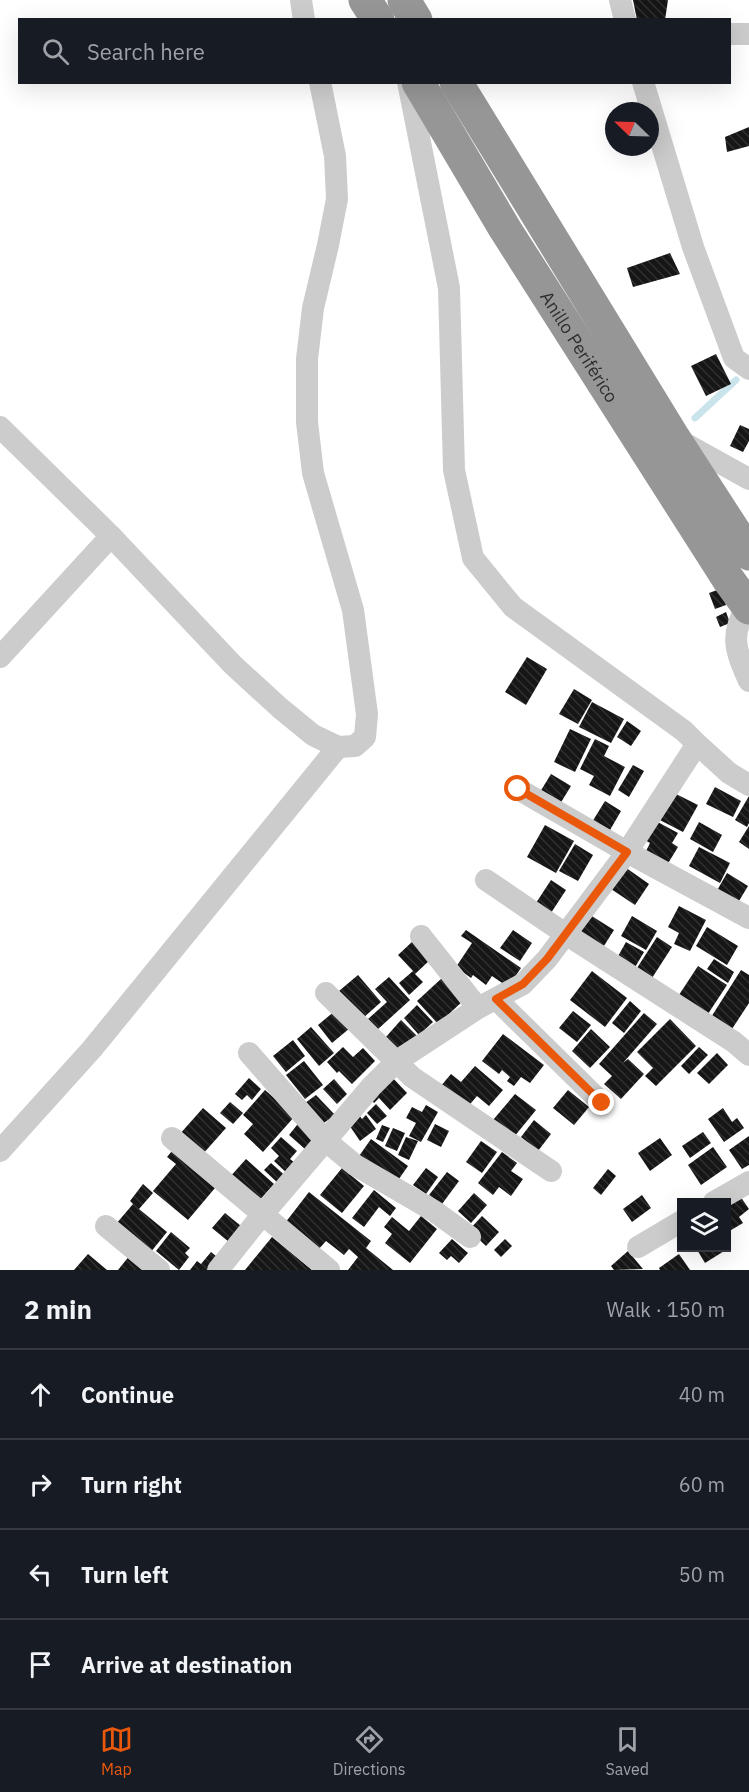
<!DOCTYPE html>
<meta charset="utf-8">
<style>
body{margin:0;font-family:"IBM Plex Sans",sans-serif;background:#20242c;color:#f1f3f6}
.controls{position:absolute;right:18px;bottom:18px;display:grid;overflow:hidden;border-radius:0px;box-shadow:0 6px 24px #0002}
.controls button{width:54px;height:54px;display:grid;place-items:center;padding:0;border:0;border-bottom:2px solid #363941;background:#171b24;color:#f1f3f6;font:30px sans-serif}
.compass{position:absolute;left:605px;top:102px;width:54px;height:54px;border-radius:50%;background:#171b24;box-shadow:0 6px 24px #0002;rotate:293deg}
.stop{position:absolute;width:18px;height:18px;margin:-14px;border:4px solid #ea580c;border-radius:50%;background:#fff}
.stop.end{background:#ea580c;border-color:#fff;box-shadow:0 2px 6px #0008}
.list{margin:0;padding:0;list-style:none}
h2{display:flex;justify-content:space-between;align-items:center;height:78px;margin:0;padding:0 24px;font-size:26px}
h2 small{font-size:20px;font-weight:400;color:#9ea1a6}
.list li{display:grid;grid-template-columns:39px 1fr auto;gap:18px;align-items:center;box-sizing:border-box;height:90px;padding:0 24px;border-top:2px solid #363941}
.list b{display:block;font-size:22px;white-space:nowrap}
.list em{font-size:20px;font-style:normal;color:#9ea1a6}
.icon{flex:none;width:33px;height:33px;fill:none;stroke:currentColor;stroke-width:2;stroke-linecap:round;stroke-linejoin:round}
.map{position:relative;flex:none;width:749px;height:1270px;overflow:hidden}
.search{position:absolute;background:#171b24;box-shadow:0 6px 24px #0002;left:18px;right:18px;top:18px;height:66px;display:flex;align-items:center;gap:15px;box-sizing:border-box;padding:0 21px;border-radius:0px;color:#9ea1a6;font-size:22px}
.sheet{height:438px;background:#171b24}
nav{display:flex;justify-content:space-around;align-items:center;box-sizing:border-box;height:84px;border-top:2px solid #363941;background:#171b24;font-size:16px;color:#9ea1a6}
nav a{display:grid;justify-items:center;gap:3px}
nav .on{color:#ea580c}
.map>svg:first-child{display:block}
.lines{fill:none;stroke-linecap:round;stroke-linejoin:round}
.stream{stroke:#cae4eb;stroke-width:7}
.building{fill:url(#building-back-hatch)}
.street{stroke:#ccc;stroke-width:22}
.highway{stroke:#969696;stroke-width:33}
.route{stroke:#ea580c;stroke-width:8}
.labels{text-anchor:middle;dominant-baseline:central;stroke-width:6;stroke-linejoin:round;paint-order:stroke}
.street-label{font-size:18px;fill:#2f2f2f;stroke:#fff}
</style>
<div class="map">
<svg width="749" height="1270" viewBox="0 0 749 1270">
<defs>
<pattern id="building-back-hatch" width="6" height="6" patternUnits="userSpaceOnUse" patternTransform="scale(1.5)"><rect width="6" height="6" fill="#161616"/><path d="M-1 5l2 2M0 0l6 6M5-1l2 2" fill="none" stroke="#303030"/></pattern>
</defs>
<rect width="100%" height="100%" fill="#fff"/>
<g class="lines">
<polyline class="stream" points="695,418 736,380"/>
</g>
<g class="building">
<polygon points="633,0 668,0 665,20 637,20"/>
<polygon points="749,127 749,146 727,152 725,137"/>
<polygon points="670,253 680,274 633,287 627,268"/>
<polygon points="716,354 731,384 706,396 691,366"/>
<polygon points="740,425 749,429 749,441 743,452 730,446"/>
<polygon points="720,589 726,605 715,609 709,593"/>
<polygon points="726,612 730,623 720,627 716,617"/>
<polygon points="527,657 547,669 526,705 505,692"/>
<polygon points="574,689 592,700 578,724 559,714"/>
<polygon points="592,702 624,719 611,743 579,727"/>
<polygon points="627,721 641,731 631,746 617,737"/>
<polygon points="570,729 591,739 575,772 554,762"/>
<polygon points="595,739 609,746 604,756 625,767 610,796 589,785 594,776 580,769"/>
<polygon points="633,765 644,771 629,797 618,790"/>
<polygon points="551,774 571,786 560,804 540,792"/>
<polygon points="715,787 741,801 733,817 706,804"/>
<polygon points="670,791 698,805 683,832 656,818"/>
<polygon points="749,796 749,823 747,827 735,820"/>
<polygon points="605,801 621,811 606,837 589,827"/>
<polygon points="654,820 678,833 672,843 678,847 667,865 645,853 650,843 643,839"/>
<polygon points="699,822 722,835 713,852 690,839"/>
<polygon points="545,825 574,841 556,873 527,857"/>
<polygon points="749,826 749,849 739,842"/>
<polygon points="575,844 593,855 578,881 559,871"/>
<polygon points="699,847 730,863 720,883 689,866"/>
<polygon points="622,865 649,884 635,905 608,887"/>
<polygon points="727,873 748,886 736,906 715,894"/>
<polygon points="551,880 566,890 549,916 534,906"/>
<polygon points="679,906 706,920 690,951 674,944 679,933 668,927"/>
<polygon points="587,913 614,930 602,949 575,931"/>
<polygon points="632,916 657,931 646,950 621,936"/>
<polygon points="707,927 738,946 727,965 696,946"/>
<polygon points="466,930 521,968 508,987 492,976 486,985 473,975 471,978 456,967 472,943 461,936"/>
<polygon points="513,930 532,943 520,961 500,948"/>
<polygon points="657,937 672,947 652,978 637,968"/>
<polygon points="413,941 430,960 415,974 423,982 409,995 399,983 413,971 398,955"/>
<polygon points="626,942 644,952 634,969 617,958"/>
<polygon points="714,959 734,972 728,983 707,969"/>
<polygon points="698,966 727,985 704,1020 675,1001"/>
<polygon points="741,970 749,975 749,1003 728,1035 708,1022"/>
<polygon points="592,971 627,998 605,1027 570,1000"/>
<polygon points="358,975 381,1002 362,1019 339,991"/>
<polygon points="389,977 410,1000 377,1030 368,1019 387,1002 375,989"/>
<polygon points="442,978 463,1001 438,1024 417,1001"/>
<polygon points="630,1001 641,1011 624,1033 612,1023"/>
<polygon points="417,1005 433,1022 419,1035 404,1018"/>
<polygon points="336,1010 350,1028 332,1043 318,1025"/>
<polygon points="573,1011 591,1025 577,1042 559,1028"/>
<polygon points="644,1013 657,1024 623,1063 628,1059 644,1074 621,1099 604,1084 612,1076 599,1064"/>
<polygon points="670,1019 696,1046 656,1086 645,1076 653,1068 637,1052"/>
<polygon points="401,1020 419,1038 403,1055 385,1038"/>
<polygon points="311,1027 334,1053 319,1066 297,1039"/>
<polygon points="591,1029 610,1047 590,1068 572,1051"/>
<polygon points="503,1034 544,1065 530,1083 521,1077 514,1086 507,1081 510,1077 502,1070 499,1074 482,1061"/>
<polygon points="293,1040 305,1056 286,1072 273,1056"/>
<polygon points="343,1047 353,1057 363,1048 375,1061 352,1084 339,1071 337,1073 327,1062"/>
<polygon points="699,1047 708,1055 689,1074 681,1066"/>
<polygon points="717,1053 728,1065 709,1084 697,1073"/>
<polygon points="304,1061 323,1085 305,1099 286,1075"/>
<polygon points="475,1066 503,1090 489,1106 477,1096 466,1109 440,1087 451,1074 461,1082"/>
<polygon points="390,1075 407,1093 390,1110 379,1098 374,1103 368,1096"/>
<polygon points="249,1078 261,1089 252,1100 247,1095 242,1100 235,1094"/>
<polygon points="334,1079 347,1094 337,1104 323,1089"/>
<polygon points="265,1090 295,1116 263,1152 244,1134 253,1124 243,1115"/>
<polygon points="568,1090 589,1107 574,1125 553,1108"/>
<polygon points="515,1094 536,1110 514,1137 493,1120"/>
<polygon points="316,1095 335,1115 321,1125 305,1103"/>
<polygon points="230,1102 243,1113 233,1124 220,1113"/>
<polygon points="376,1104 387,1116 377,1124 367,1113"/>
<polygon points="426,1105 438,1112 421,1142 409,1136 416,1123 406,1118 412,1107 422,1112"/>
<polygon points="203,1108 226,1128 202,1155 179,1135"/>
<polygon points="723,1108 732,1122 737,1118 744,1128 724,1142 708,1119"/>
<polygon points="356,1111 362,1119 366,1115 376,1129 360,1141 345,1119"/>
<polygon points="301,1120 318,1135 305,1149 289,1135"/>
<polygon points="534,1120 551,1134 538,1151 521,1137"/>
<polygon points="435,1124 449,1131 441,1147 427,1140"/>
<polygon points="382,1125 390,1128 383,1142 376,1139"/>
<polygon points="393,1128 405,1133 397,1151 385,1146"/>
<polygon points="703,1132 711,1143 690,1158 682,1146"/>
<polygon points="749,1136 749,1165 742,1169 729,1150"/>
<polygon points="281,1137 297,1151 290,1159 299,1166 290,1176 274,1161 279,1156 271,1148"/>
<polygon points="406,1137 418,1141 409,1160 398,1155"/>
<polygon points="660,1138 672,1155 650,1171 638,1153"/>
<polygon points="371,1139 408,1166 394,1186 357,1159"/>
<polygon points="481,1141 497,1152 482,1173 466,1162"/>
<polygon points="713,1147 727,1167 701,1185 688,1165"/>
<polygon points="172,1151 215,1188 188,1220 153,1191 176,1164 167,1157"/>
<polygon points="502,1152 517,1163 511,1171 523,1179 511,1196 499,1187 493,1195 478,1183"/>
<polygon points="246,1159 274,1184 257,1203 229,1178"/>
<polygon points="271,1163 288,1178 281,1186 264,1170"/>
<polygon points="342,1168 364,1186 342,1213 320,1195"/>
<polygon points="426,1168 438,1177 426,1194 413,1185"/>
<polygon points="608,1169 616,1176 601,1195 593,1188"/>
<polygon points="447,1172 459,1181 442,1204 429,1195"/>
<polygon points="143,1184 153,1193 139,1209 167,1232 150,1253 116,1224 133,1204 130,1201"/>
<polygon points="374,1190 396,1208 390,1216 379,1207 364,1227 352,1218"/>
<polygon points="309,1192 371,1241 366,1248 393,1270 348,1270 358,1257 349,1249 344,1255 326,1241 318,1250 285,1223"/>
<polygon points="474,1193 487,1205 471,1223 458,1211"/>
<polygon points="738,1193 749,1209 739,1217 743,1223 726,1233 726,1202"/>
<polygon points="642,1195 651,1208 632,1222 623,1209"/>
<polygon points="225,1213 241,1226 229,1242 212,1228"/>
<polygon points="421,1216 437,1229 410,1263 385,1243 392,1234 384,1227 392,1217 409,1231"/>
<polygon points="482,1216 499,1232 486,1246 469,1230"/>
<polygon points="171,1232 190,1248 185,1253 189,1257 179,1270 156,1251"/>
<polygon points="272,1237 312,1270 245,1270"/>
<polygon points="452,1239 468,1253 459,1263 451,1256 447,1260 439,1253"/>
<polygon points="505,1239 512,1246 501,1257 494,1250"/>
<polygon points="696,1248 729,1248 705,1263"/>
<polygon points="628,1251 643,1269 614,1270 611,1266"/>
<polygon points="211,1252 222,1261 215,1270 190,1270 197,1261 201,1264"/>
<polygon points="88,1254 107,1270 74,1270"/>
<polygon points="679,1254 690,1270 660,1270 659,1268"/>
<polygon points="130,1255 147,1270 118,1270"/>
</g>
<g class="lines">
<g class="street">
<polyline points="301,0 304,20"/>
<polyline points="620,0 625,20"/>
<polyline points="730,34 749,34"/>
<polyline points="643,82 693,247 734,358 749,369"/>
<polyline points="0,427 111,536 233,665 280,708 313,735 338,747 355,746 365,737 367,714 353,610 313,473 307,422 307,359 313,308 328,245 337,199 335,156 320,82"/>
<polyline points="677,439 749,479"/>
<path d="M747,606c-18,30 -11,45 2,75"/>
<polyline points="0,657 111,536"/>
<polyline points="697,744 729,773 749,785"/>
<polyline points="518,789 627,852 749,918"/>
<polyline points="486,880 564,933 734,1042 749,1055"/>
<polyline points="421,936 478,1008"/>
<polyline points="326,993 412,1077 551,1171"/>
<polyline points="496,999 602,1103"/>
<polyline points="249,1053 326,1141 355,1165 434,1211 470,1237"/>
<polyline points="172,1138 329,1270"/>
<polyline points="0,1151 92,1049 338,747"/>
<polyline points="714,1202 749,1182"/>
<polyline points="106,1226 159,1270"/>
<polyline points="638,1247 682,1221"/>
<polyline points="218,1270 262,1215 371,1087 397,1061 478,1008 523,984 547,959 627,852 697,744 684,731 513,607 473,558 454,470 449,288 408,82"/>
</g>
<g class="highway">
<polyline points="365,0 378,20"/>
<polyline points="404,0 416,20"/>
<path id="s1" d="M418,82l87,147 223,350 21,29"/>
<polyline points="456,82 674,438 749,554"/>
</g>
</g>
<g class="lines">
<polyline class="route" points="518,789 627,852 547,959 523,984 496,999 602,1103"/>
</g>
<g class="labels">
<g class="street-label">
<text stroke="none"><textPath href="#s1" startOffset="310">Anillo Periférico</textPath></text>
</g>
</g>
</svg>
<div class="controls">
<button><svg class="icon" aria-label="layers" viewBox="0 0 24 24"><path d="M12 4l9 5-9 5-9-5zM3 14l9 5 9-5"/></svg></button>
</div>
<svg class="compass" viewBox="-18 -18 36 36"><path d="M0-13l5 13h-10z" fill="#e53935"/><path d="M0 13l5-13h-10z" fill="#9ea1a6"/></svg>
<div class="stop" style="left:518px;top:789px"></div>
<div class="stop end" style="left:602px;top:1103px"></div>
<div class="search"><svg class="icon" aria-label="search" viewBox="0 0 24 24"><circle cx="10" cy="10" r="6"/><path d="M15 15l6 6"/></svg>Search here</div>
</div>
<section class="sheet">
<h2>2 min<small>Walk · 150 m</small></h2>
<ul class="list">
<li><svg class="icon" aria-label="ahead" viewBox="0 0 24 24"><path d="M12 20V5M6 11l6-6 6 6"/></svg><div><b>Continue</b></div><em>40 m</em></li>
<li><svg class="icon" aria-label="right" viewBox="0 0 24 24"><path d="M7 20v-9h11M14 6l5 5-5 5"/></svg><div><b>Turn right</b></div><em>60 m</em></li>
<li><svg class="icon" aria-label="left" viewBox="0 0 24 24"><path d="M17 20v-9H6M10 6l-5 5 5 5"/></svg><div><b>Turn left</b></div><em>50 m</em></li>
<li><svg class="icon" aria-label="arrive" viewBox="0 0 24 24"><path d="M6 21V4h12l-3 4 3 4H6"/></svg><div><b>Arrive at destination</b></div></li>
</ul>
</section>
<nav>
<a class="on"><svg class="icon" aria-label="map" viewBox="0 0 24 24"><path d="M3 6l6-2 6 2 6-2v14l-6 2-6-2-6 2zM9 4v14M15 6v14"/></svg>Map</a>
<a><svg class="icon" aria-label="directions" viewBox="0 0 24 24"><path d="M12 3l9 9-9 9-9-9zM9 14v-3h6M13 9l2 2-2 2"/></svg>Directions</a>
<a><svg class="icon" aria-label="saved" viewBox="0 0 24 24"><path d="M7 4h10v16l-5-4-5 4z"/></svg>Saved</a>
</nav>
